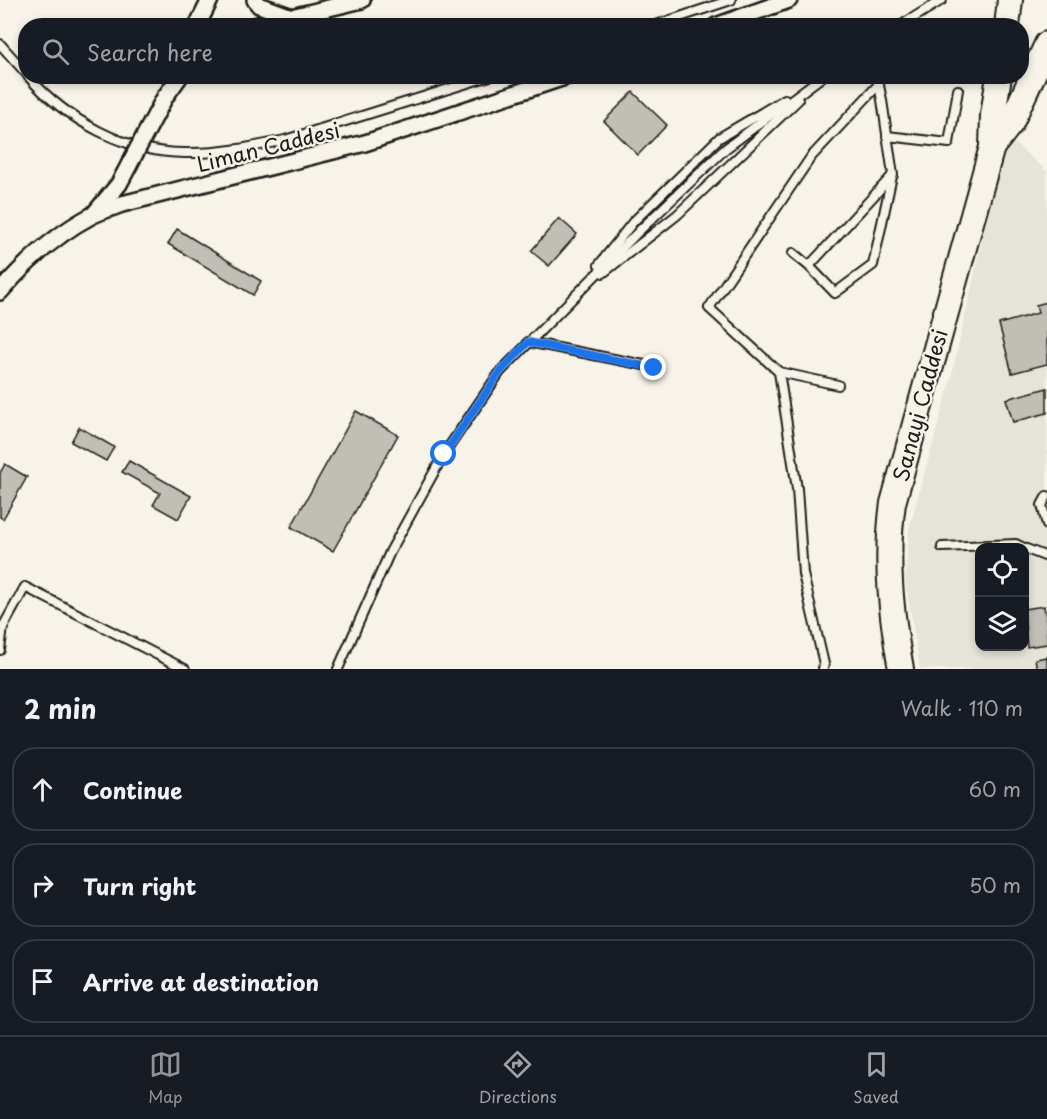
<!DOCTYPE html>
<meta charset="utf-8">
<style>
body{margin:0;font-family:"Playpen Sans",sans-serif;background:#242831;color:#f1f3f6}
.controls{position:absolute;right:18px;bottom:18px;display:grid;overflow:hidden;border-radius:12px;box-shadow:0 3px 9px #0003}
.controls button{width:54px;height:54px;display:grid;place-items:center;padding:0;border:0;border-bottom:2px solid #363941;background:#171b24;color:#f1f3f6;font:30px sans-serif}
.stop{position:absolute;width:18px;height:18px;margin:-14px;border:4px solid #1a73e8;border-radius:50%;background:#fff}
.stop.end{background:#1a73e8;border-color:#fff;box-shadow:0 2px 6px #0008}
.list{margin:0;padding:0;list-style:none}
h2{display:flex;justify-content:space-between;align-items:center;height:78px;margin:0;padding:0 24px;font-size:26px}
h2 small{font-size:20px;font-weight:400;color:#9ea1a6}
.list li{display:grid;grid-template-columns:39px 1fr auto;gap:18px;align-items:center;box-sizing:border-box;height:84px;margin:0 12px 12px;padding:0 12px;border:2px solid #363941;border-radius:24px}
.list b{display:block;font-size:22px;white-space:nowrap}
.list em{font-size:20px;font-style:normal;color:#9ea1a6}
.icon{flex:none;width:33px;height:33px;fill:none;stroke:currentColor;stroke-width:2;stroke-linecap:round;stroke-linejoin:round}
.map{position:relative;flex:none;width:1047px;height:669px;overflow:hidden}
.search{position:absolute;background:#171b24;box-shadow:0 3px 9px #0003;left:18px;right:18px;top:18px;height:66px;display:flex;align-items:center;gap:15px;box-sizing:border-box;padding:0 21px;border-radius:24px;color:#9ea1a6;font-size:22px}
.sheet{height:366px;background:#171b24}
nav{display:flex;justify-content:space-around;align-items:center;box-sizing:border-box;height:84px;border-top:2px solid #363941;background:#171b24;font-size:16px;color:#9ea1a6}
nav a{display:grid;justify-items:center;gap:3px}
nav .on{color:#919294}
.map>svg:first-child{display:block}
.built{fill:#e6e3d9;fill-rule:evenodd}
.building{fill:#c0beb5;stroke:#1c1c1c;stroke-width:1.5}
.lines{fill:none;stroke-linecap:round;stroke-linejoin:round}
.lane-casing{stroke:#1c1c1c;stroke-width:12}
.street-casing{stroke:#1c1c1c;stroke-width:20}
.primary-casing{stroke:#1c1c1c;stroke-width:28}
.lane{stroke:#f7f3e8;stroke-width:8}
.street{stroke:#f7f3e8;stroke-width:15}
.primary{stroke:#f7f3e8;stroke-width:24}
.street-bridge-casing{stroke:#1c1c1c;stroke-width:20;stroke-linecap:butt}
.street-bridge{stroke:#f7f3e8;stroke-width:15}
.route{stroke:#1a73e8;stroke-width:8}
.labels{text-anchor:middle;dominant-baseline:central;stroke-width:5;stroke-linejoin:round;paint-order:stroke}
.street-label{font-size:21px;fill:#1c1c1c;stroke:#f7f3e8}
</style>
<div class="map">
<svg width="1047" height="669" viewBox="0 0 1047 669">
<rect width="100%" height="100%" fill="#f7f3e8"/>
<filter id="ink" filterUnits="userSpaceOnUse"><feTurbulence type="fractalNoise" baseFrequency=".0167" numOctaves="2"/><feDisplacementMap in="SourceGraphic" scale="12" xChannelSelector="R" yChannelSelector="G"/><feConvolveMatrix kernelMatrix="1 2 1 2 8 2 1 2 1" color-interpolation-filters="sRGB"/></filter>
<g filter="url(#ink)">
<path class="built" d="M1005,138l9,5 33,28v498h-127l-15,-89 4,-52 41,-145zM980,548h44v98h-44z"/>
<g class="building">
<polygon points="633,92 667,125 638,155 604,121"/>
<polygon points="559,218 577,234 549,266 531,251"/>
<polygon points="177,229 261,281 253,295 168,244"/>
<polygon points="1047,302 1047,364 1012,373 999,324 1038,313 1036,305"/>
<polygon points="1047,388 1047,413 1013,422 1006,399"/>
<polygon points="356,411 398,435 333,551 291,527"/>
<polygon points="79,427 114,447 106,461 71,442"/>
<polygon points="129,461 191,496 178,519 153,505 160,493 122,472"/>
<polygon points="5,464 27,477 3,519 0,517 0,473"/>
<polygon points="1044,606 1047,626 1047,644 1027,647 1024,609"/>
<polygon points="1047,657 1047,669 1037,669 1035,659"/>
</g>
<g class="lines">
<defs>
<g id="lane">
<polyline points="653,26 731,0"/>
<polyline points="900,26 942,0"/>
<polyline points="0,44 26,73"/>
<path d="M28,76c38,44 98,77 157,77 33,1 67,-6 100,-13l205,-64"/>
<polyline points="887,136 949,143 958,90"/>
<polyline points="793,253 809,266 893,175 882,100 877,76"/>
<polyline points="599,265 633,222 719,138 785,99"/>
<polyline points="809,266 835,293 873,265 892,176"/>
<polyline points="603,273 677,215 798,100"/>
<polyline points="528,342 654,367"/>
<polyline points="779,372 797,489 803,574 824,664 823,669"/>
<polyline points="838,385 779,372 709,308 811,157 879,84"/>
<polyline points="1047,496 1042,505 1047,525"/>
<polyline points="942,547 1016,544 1024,548"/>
<polyline points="1024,548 1047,557"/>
<polyline points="0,650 3,627 25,587 185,669"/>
<polyline points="338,669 390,552 444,454 500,372 640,230 725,149 823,76"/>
</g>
<g id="street">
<polyline points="255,0 259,5 289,16"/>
<polyline points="197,26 210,0"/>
<polyline points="254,26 362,0"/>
<polyline points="716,26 789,0"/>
<polyline points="165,97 180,76"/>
<polyline points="95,213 119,184 129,165"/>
<path d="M0,292c25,-29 57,-58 91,-76 9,-5 21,-8 31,-12l243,-61 203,-67"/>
</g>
<g id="primary">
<polyline points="1007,26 1010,0"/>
<polyline points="992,147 1011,123 1047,44"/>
<path d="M901,669c-10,-56 -16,-109 -8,-166l99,-356 1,-32 6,-39"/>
</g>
</defs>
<use href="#lane" class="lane-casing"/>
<use href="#street" class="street-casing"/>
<use href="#primary" class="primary-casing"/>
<use href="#lane" class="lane"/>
<use href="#street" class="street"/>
<use href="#primary" class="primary"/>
<defs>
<polyline id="street-bridge" points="129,165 165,97"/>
</defs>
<use href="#street-bridge" class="street-bridge-casing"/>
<use href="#street-bridge" class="street-bridge"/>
</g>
</g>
<g class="lines" filter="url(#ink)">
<polyline class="route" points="444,454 500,372 528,342 654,368"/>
</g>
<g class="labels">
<g class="street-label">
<text transform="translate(268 146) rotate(-14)">Liman Caddesi</text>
<text transform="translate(919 405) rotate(-75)">Sanayi Caddesi</text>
</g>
</g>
</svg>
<div class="controls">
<button><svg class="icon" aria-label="locate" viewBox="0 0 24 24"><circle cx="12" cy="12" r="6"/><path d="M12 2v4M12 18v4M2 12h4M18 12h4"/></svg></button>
<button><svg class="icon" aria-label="layers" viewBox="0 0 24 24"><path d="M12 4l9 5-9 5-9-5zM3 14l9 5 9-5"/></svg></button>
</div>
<div class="stop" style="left:444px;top:454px"></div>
<div class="stop end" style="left:654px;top:368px"></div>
<div class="search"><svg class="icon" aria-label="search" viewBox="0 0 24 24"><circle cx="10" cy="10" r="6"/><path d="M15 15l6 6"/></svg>Search here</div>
</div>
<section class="sheet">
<h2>2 min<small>Walk · 110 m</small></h2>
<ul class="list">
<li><svg class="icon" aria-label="ahead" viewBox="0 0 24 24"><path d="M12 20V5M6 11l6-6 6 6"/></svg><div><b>Continue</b></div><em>60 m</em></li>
<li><svg class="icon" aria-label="right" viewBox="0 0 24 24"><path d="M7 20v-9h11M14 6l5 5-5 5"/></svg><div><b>Turn right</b></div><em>50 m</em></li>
<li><svg class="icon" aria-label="arrive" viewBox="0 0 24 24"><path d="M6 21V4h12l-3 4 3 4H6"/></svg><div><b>Arrive at destination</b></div></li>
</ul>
</section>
<nav>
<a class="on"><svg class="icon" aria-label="map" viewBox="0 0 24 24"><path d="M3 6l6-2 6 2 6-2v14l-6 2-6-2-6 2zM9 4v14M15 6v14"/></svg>Map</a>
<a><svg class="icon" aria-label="directions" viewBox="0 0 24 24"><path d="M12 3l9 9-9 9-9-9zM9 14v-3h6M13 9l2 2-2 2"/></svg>Directions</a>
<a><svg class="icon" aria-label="saved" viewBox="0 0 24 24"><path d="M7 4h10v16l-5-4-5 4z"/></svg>Saved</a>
</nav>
